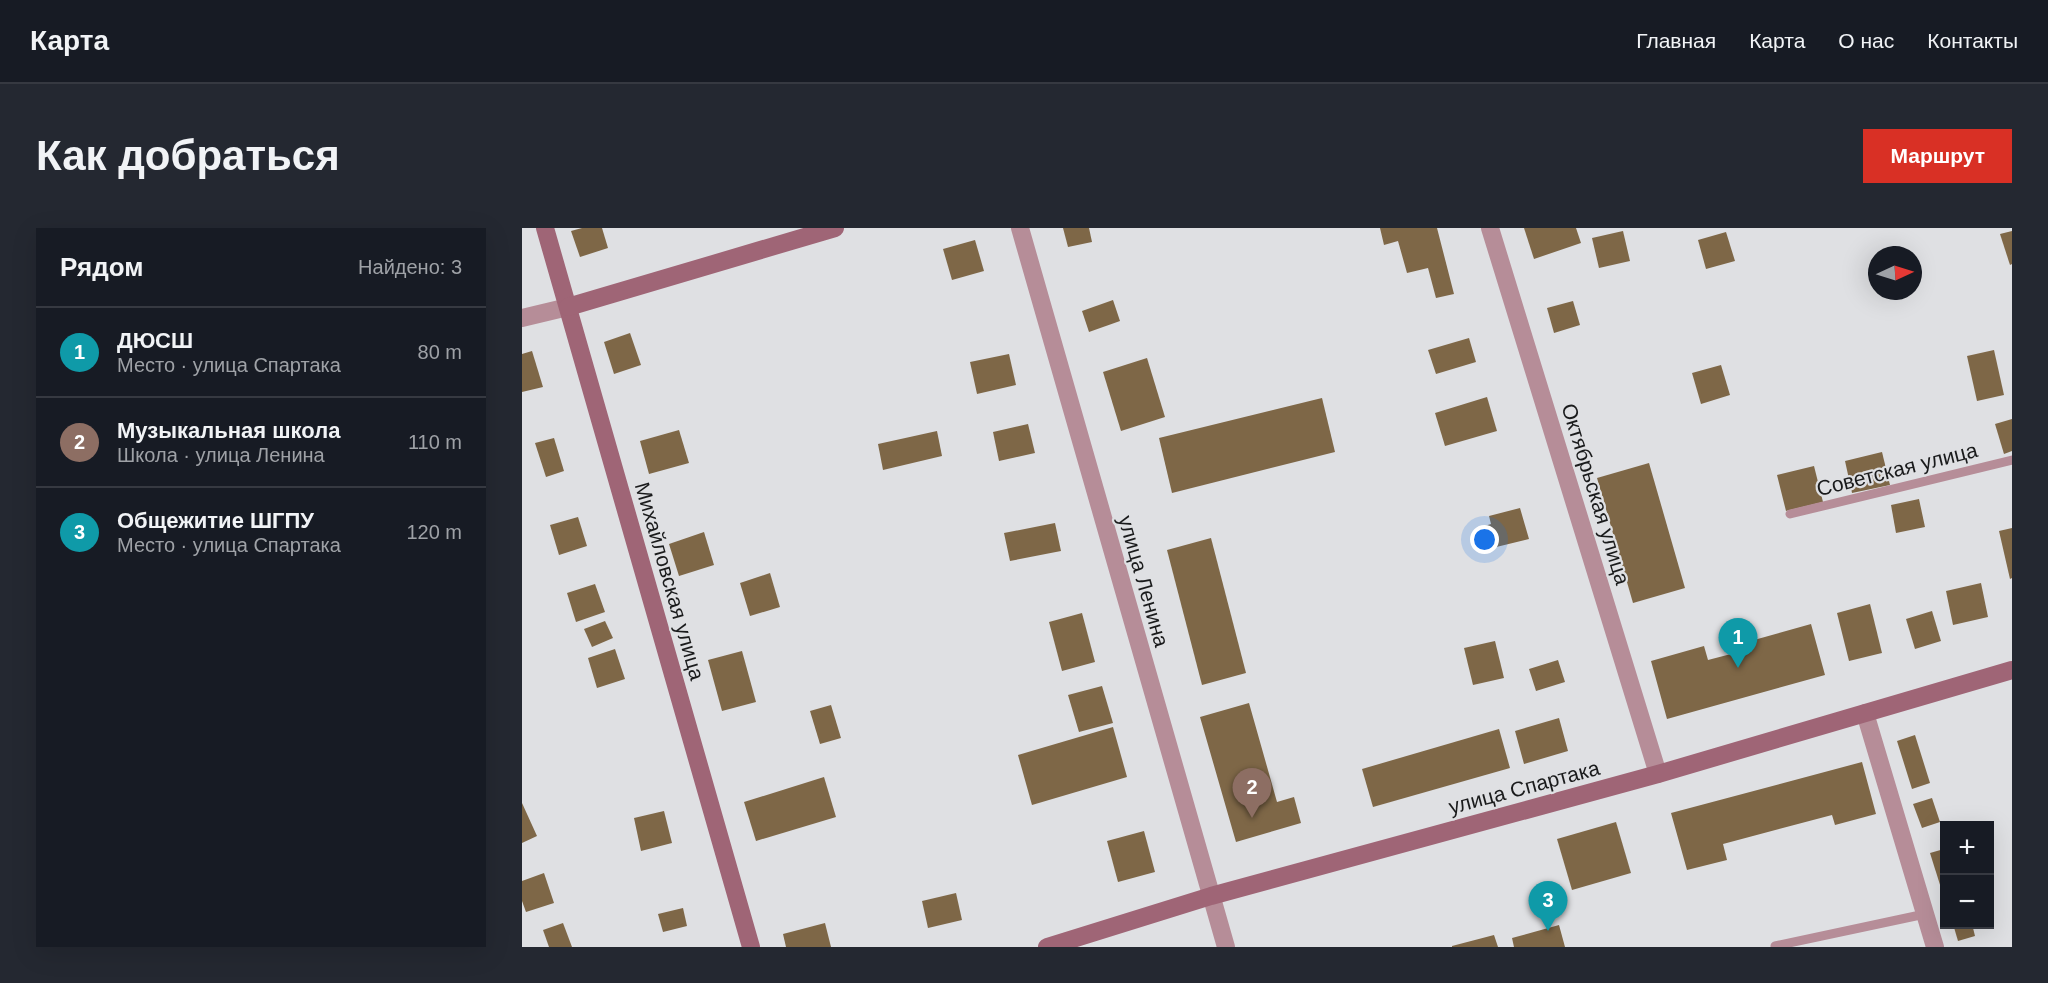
<!DOCTYPE html>
<html lang="ru">
<meta charset="utf-8">
<style>
body{margin:0;font-family:Helvetica,sans-serif;background:#242831;color:#f1f3f6}
.controls{position:absolute;right:18px;bottom:18px;display:grid;overflow:hidden;border-radius:0px;box-shadow:0 6px 24px #0002}
.controls button{width:54px;height:54px;display:grid;place-items:center;padding:0;border:0;border-bottom:2px solid #363941;background:#171b24;color:#f1f3f6;font:30px sans-serif}
.compass{position:absolute;left:1346px;top:18px;width:54px;height:54px;border-radius:50%;background:#171b24;box-shadow:0 6px 24px #0002;rotate:86deg}
.you{position:absolute;left:963px;top:312px;width:21px;height:21px;margin:-15px;border:4px solid #fff;border-radius:50%;background:#1a73e8;box-shadow:0 0 0 9px #1a73e833}
.badge{display:grid;place-items:center;width:39px;height:39px;border-radius:50%;background:#d93025;color:#fff;font-size:20px;font-weight:700}
.pin{position:absolute;translate:-50% -50px;filter:drop-shadow(0 2px 3px #0008)}
.pin::after{content:'';position:absolute;top:32px;width:21px;height:18px;background:inherit;clip-path:polygon(0 0,100% 0,50% 100%)}
.list{margin:0;padding:0;list-style:none}
h2{display:flex;justify-content:space-between;align-items:center;height:78px;margin:0;padding:0 24px;font-size:26px}
h2 small{font-size:20px;font-weight:400;color:#9ea1a6}
.list li{display:grid;grid-template-columns:39px 1fr auto;gap:18px;align-items:center;box-sizing:border-box;height:90px;padding:0 24px;border-top:2px solid #363941}
.list b{display:block;font-size:22px;white-space:nowrap}
.list p{margin:0;font-size:20px;white-space:nowrap;color:#9ea1a6}
.list em{font-size:20px;font-style:normal;color:#9ea1a6}
.map{position:relative;flex:none;width:1490px;height:719px;overflow:hidden;border-radius:0px}
header{display:flex;align-items:center;gap:36px;box-sizing:border-box;height:84px;padding:0 30px;background:#171b24;border-bottom:2px solid #363941}
header strong{font-size:28px}
nav{display:flex;gap:33px;margin-inline-start:auto;font-size:21px}
.intro{display:flex;align-items:center;justify-content:space-between;box-sizing:border-box;height:144px;padding:0 36px}
h1{margin:0;font-size:42px}
.button{padding:15px 27px;border-radius:0px;background:#d93025;color:#fff;font-size:21px;font-weight:700}
main{display:flex;gap:36px;padding:0 36px}
aside{flex:1;background:#171b24;border-radius:0px;box-shadow:0 6px 24px #0002}
.map>svg:first-child{display:block}
.building{fill:#7e6747}
.lines{fill:none;stroke-linecap:round;stroke-linejoin:round}
.lane{stroke:#b68d98;stroke-width:9}
.street{stroke:#b68d98;stroke-width:18}
.secondary{stroke:#9f6576;stroke-width:18}
.labels{text-anchor:middle;dominant-baseline:central;stroke-width:4.5;stroke-linejoin:round;paint-order:stroke}
.street-label{font-size:21px;fill:#1a1b1c;stroke:#dfe0e3}
</style>
<header>
<strong>Карта</strong>
<nav><a>Главная</a><a>Карта</a><a>О нас</a><a>Контакты</a></nav>
</header>
<div class="intro"><h1>Как добраться</h1><a class="button">Маршрут</a></div>
<main>
<aside>
<h2>Рядом<small>Найдено: 3</small></h2>
<ul class="list">
<li><span class="badge" style="background:#0f9aa8">1</span><div><b>ДЮСШ</b><p>Место · улица Спартака</p></div><em>80 m</em></li>
<li><span class="badge" style="background:#8d6e63">2</span><div><b>Музыкальная школа</b><p>Школа · улица Ленина</p></div><em>110 m</em></li>
<li><span class="badge" style="background:#0f9aa8">3</span><div><b>Общежитие ШГПУ</b><p>Место · улица Спартака</p></div><em>120 m</em></li>
</ul>
</aside>
<div class="map">
<svg width="1490" height="719" viewBox="0 0 1490 719">
<rect width="100%" height="100%" fill="#dfe0e3"/>
<g class="building">
<polygon points="60,0 80,0 86,20 58,29 49,3"/>
<polygon points="541,0 567,0 570,14 546,19"/>
<polygon points="858,0 915,0 932,66 914,70 906,40 885,45 876,13 862,17"/>
<polygon points="1002,0 1054,0 1059,15 1012,31"/>
<polygon points="1101,3 1108,33 1077,40 1070,10"/>
<polygon points="1490,3 1490,36 1488,37 1478,6"/>
<polygon points="1204,4 1213,33 1184,41 1176,12"/>
<polygon points="453,12 462,43 430,52 421,21"/>
<polygon points="591,72 598,93 567,104 560,83"/>
<polygon points="1051,73 1058,97 1032,105 1025,80"/>
<polygon points="108,105 119,137 92,146 82,114"/>
<polygon points="947,110 954,134 914,146 906,122"/>
<polygon points="1472,122 1482,167 1455,173 1445,128"/>
<polygon points="10,123 21,159 0,164 0,126"/>
<polygon points="487,126 494,157 455,166 448,134"/>
<polygon points="625,130 643,189 599,203 581,144"/>
<polygon points="1199,137 1208,167 1179,176 1170,145"/>
<polygon points="965,169 975,203 923,218 913,185"/>
<polygon points="800,170 813,224 650,265 637,210"/>
<polygon points="1490,191 1490,223 1482,226 1473,196"/>
<polygon points="506,196 513,225 477,233 471,204"/>
<polygon points="157,202 167,235 127,246 118,213"/>
<polygon points="415,203 420,228 361,242 356,216"/>
<polygon points="32,210 42,243 24,249 13,215"/>
<polygon points="1360,224 1368,257 1330,265 1323,233"/>
<polygon points="1127,235 1163,360 1111,375 1075,250"/>
<polygon points="1292,238 1301,274 1264,283 1255,247"/>
<polygon points="1397,271 1403,299 1374,305 1369,277"/>
<polygon points="998,280 1007,311 962,322 956,300 969,296 967,288"/>
<polygon points="56,289 65,318 37,327 28,297"/>
<polygon points="533,295 539,323 488,333 482,305"/>
<polygon points="1490,300 1490,350 1488,351 1477,303"/>
<polygon points="182,304 192,337 157,348 147,316"/>
<polygon points="689,310 724,445 680,457 645,322"/>
<polygon points="248,345 258,379 228,388 218,355"/>
<polygon points="1459,355 1466,389 1431,397 1424,363"/>
<polygon points="73,356 83,384 54,394 45,365"/>
<polygon points="1348,376 1360,425 1327,433 1315,385"/>
<polygon points="1410,383 1419,413 1393,421 1384,391"/>
<polygon points="560,385 573,434 540,443 527,394"/>
<polygon points="83,393 91,410 70,419 62,401"/>
<polygon points="1289,396 1303,447 1145,491 1129,433 1182,418 1186,432 1209,426 1207,419"/>
<polygon points="973,413 982,450 951,457 942,420"/>
<polygon points="93,421 103,451 75,460 66,430"/>
<polygon points="220,423 234,474 200,483 186,432"/>
<polygon points="1036,432 1043,454 1014,463 1007,441"/>
<polygon points="580,458 591,495 557,504 546,467"/>
<polygon points="727,475 755,574 772,569 779,595 714,614 678,489"/>
<polygon points="309,477 319,510 298,516 288,483"/>
<polygon points="1037,490 1046,523 1002,536 993,503"/>
<polygon points="591,499 605,549 510,577 496,527"/>
<polygon points="977,501 988,540 851,579 840,541"/>
<polygon points="1393,507 1408,555 1390,561 1375,513"/>
<polygon points="1340,534 1354,586 1313,597 1310,587 1201,616 1205,632 1165,642 1149,585"/>
<polygon points="302,549 314,589 234,613 222,574"/>
<polygon points="1410,570 1418,594 1400,600 1391,576"/>
<polygon points="0,575 15,608 0,615"/>
<polygon points="142,583 150,615 119,623 112,590"/>
<polygon points="1094,594 1109,645 1050,662 1035,611"/>
<polygon points="622,603 633,644 596,654 585,613"/>
<polygon points="1422,621 1422,659 1419,660 1408,625"/>
<polygon points="22,645 32,675 4,684 0,673 0,653"/>
<polygon points="434,665 440,692 406,700 400,673"/>
<polygon points="161,680 165,698 141,704 136,686"/>
<polygon points="41,695 50,719 27,719 21,702"/>
<polygon points="303,695 309,719 264,719 261,706"/>
<polygon points="1431,696 1450,696 1453,708 1436,713"/>
<polygon points="1037,697 1043,719 992,719 990,710"/>
<polygon points="972,707 976,719 930,719 930,718"/>
</g>
<g class="lines">
<g class="lane">
<polyline points="1268,286 1490,232"/>
<polyline points="1253,718 1403,686"/>
</g>
<g class="street">
<polyline points="498,0 704,719"/>
<polyline points="968,0 1136,546"/>
<polyline points="0,90 46,79"/>
<polyline points="1343,485 1413,719"/>
</g>
<g class="secondary">
<polyline points="23,0 229,719"/>
<polyline points="46,79 313,0"/>
<polyline points="525,719 689,668 1136,546 1490,442"/>
</g>
</g>
<g class="labels">
<g class="street-label">
<text transform="translate(1375 241) rotate(-14)">Советская улица</text>
<text transform="translate(1074 266) rotate(73)">Октябрьская улица</text>
<text transform="translate(148 353) rotate(74)">Михайловская улица</text>
<text transform="translate(622 353) rotate(74)">улица Ленина</text>
<text transform="translate(1002 559) rotate(-15)">улица Спартака</text>
</g>
</g>
</svg>
<div class="controls">
<button>+</button>
<button>−</button>
</div>
<svg class="compass" viewBox="-18 -18 36 36"><path d="M0-13l5 13h-10z" fill="#e53935"/><path d="M0 13l5-13h-10z" fill="#9ea1a6"/></svg>
<div class="you"></div>
<div class="pin badge" style="left:1216px;top:440px;background:#0f9aa8">1</div>
<div class="pin badge" style="left:730px;top:590px;background:#8d6e63">2</div>
<div class="pin badge" style="left:1026px;top:703px;background:#0f9aa8">3</div>
</div>
</main>
